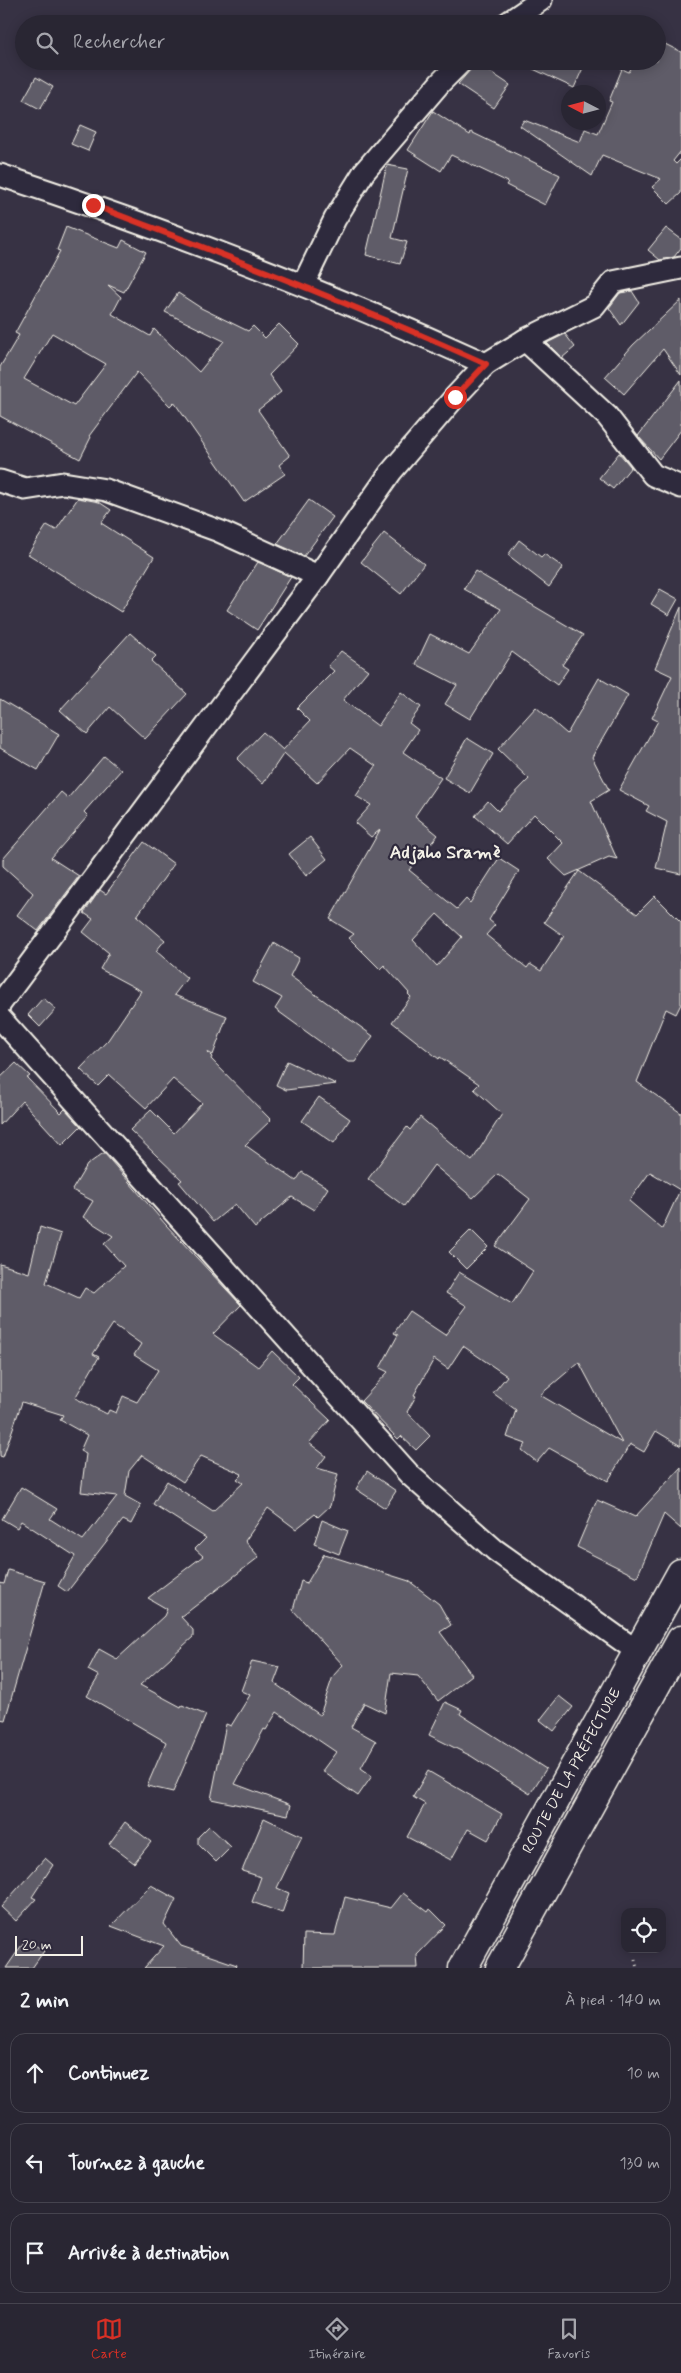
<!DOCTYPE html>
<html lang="fr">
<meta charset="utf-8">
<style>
body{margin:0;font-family:Mynerve,sans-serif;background:#312e3b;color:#f1f3f6}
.controls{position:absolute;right:15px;bottom:15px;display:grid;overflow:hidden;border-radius:10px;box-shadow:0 2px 12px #0003}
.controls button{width:45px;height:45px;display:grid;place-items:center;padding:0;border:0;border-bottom:1px solid #45434e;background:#292633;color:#f1f3f6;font:25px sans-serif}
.compass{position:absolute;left:561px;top:85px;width:45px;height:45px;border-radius:50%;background:#292633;box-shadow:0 2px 12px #0003;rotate:276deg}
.scale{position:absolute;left:15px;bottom:12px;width:68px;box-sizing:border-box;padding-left:5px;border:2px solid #f4f1e8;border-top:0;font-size:14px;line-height:18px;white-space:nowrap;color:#f4f1e8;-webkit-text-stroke:4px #2f2a3d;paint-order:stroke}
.stop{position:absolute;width:15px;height:15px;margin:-11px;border:4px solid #d93025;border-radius:50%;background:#fff}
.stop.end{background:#d93025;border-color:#fff;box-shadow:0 1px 5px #0008}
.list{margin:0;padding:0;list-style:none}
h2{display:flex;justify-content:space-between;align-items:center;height:65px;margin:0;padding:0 20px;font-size:21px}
h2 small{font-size:16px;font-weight:400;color:#a5a5ac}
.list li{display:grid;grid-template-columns:32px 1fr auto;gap:15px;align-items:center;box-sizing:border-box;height:80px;margin:0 10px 10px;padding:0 10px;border:1px solid #45434e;border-radius:15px}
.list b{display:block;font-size:19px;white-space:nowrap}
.list em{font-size:16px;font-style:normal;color:#a5a5ac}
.icon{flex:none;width:28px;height:28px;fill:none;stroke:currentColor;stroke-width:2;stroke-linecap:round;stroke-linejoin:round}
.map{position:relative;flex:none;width:681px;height:1968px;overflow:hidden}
.search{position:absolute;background:#292633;box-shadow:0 2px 12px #0003;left:15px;right:15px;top:15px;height:55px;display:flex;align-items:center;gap:12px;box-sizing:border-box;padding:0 18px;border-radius:28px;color:#a5a5ac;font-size:19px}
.sheet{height:335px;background:#292633}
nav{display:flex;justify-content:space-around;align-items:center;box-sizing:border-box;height:70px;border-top:1px solid #45434e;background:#292633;font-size:14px;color:#a5a5ac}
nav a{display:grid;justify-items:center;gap:2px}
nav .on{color:#d93025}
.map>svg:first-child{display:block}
.building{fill:#5f5c67;stroke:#f4f1e8;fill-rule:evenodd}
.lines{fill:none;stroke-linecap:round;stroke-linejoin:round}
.street-casing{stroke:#f4f1e8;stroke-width:25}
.secondary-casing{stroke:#f4f1e8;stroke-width:31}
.path{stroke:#f4f1e8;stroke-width:3;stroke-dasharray:1 4;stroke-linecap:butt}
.street{stroke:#2f2a3d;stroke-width:21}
.secondary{stroke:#2f2a3d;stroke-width:28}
.route{stroke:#d93025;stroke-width:6}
.labels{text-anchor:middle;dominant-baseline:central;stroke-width:4.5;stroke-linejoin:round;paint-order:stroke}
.street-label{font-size:15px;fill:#f4f1e8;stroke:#2f2a3d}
.quarter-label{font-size:18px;font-weight:bold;fill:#f4f1e8;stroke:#2f2a3d}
</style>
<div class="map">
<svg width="681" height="1968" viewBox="0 0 681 1968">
<rect width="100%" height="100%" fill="#373244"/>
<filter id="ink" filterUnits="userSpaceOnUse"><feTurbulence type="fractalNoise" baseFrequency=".02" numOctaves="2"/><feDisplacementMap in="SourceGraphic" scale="10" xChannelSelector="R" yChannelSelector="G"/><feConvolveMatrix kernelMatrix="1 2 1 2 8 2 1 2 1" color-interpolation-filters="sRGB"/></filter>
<g filter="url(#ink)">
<g class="building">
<polygon points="657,40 681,52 681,151 673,161 676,164 681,159 681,193 669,204 652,187 661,179 602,155 592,176 520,126 524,120 580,142 585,129 598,134 612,102 609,101 622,69 629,72 635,61 657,61"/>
<polygon points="474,61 510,85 494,108 458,84 471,69"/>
<polygon points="516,61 586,61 574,88"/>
<polygon points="36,77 53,87 40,109 23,100"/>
<polygon points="433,111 470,135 471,132 560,175 545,205 506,185 508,182 451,155 441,171 408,150"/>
<polygon points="80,125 96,132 88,151 71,144"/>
<polygon points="387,165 408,169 392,238 407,242 400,264 366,255"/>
<path d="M66,227l53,21 4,-8 23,12 -22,40 -16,-7 13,12 -9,17 38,22 4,-7 45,43 25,-31 -59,-29 13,-19 23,15 47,23 5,-5 12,12 14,-14 20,20 -30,31 12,17 -23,18 32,46 -11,9 6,9 -41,28 -70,-100 -4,4 -33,-34 -48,64 2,1 -11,22 -80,-43v-49l19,-32 -4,-2 45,-82 -3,-1zM52,333l54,31 -32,42 -50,-27z"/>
<polygon points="666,228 681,239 681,248 674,257 660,260 648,250"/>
<polygon points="632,291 639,302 621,325 609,308 620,293"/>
<polygon points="681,300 681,375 663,349 624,394 605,377 633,345"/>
<polygon points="565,334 575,347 562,358 547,343"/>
<polygon points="681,380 681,430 659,459 638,436"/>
<polygon points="619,453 631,467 613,489 599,478"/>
<polygon points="78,498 99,502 111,510 101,523 154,557 121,612 28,554 47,525 56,530"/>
<polygon points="309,500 333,517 304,556 277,544"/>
<polygon points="384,533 424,564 401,594 361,562"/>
<polygon points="519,540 541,557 544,554 563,567 549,587 508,555"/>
<polygon points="258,562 291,577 257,630 227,610"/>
<polygon points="475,571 583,635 562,665 568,669 557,685 512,652 470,719 445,704 457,685 416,664 430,634 469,654 501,609 464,589"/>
<polygon points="660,589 678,599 669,615 651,604"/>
<polygon points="681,607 681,874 656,868 667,822 646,811 649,806 619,790 658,721 652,718 672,676 655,668"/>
<polygon points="130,633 156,656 151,661 187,694 145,739 110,707 87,734 60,710"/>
<path d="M341,651l27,19 -25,30 35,26 23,-34 20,15 -12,16 9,7 -15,22 38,26 -26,38 23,19 -29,35 48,39 9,-10 4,4 29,-45 20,13 -30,49 6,5 -9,10 41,33 3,-4 11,7 23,-35 -20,-14 35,-51 58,43 18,-18 26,26v82l-5,10 -10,-5 -29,73 44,31v333l-25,-15 -12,21 -14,-8 -22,37 -59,-33 -12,14 -15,-12 4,-6 -19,-7 9,-27 -23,-17 14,-17 -44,-30 -15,23 -14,-10 -20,36 2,1 -9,16 23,24 -14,14 -15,-14 -3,3 -37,-38 27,-29 -8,-4 18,-33 -4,-2 15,-22 36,24 22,-29 -21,-13 13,-21 53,32 21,-33 -38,-25 35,-47 -32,-25 -25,24 -39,-33 -30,41 -36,-27 39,-52 3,3 10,-13 52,44 30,-47 -28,-25 5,-5 -39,-27 -1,2 -47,-37 19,-25 -3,-3 1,-1 -25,-28 -4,4 -31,-31 5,-4 -24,-15 50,-89 -9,7 -16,-14 16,-18 -15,-9 20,-30 -26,-18 -33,35 -33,-30 -21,31 -26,-25 26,-27 20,18 27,-29 -13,-13 37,-37 -6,-5zM437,914l25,23 -25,29 -24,-26zM650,1172l30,18 -18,39 -33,-28zM579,1362l43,81 -82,-48z"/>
<polygon points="599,678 628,695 592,757 609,790 591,801 617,859 609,857 566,876 548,859 563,843 534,814 507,844 475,816 488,801 498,811 529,779 498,749 536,707 567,734"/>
<polygon points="0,699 59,734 38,770 0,748"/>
<polygon points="467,738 493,754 470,793 444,778"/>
<polygon points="104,756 121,770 84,812 88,816 51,858 79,876 38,931 17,915 33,893 3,866 3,859 61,792 68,798"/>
<polygon points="310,837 327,859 306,876 289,854"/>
<polygon points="144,842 174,864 137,916 165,940 156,951 187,978 174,995 227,1016 213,1055 207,1052 212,1057 211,1059 271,1120 245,1145 296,1181 302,1172 328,1188 314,1210 292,1197 255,1228 235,1204 213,1222 179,1182 182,1180 130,1130 151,1110 174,1133 202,1103 173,1079 146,1108 109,1075 98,1086 80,1069 108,1040 141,991 100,969 109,953 83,932 93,919 84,913 100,890 106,894"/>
<polygon points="274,943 299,958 290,976 373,1036 355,1062 348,1062 275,1009 282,998 253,982"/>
<polygon points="43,998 56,1009 40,1027 28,1015"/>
<polygon points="287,1061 336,1084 286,1090 276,1085"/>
<polygon points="16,1063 30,1076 27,1078 61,1113 65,1109 81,1126 62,1145 22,1101 0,1125 0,1078"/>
<polygon points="319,1097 350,1119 334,1143 302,1121"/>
<path d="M102,1154h3l61,71 75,80 -28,29 45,33 14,-16 27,26 -7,7 38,36 -21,23 17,13 -9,12 21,6 -8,32 -12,11 -3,-3 -19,15 -28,-21 -23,33 14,16 -78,60 12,13v7l-53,48 41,22 1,-2 24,10 -33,77 -26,-6 19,-44 -79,-46 12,-20 -11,-6 11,-21 18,10 47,-43 3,-7 -19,-11 55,-42 -8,-7 11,-11 -53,-34 14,-23 46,30 30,-28 -6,-4 5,-5 -41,-18 -18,26 -41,-27 -13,16 -4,25 16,9 -10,19 -8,-4 -56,72 -9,-6 17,-30 -54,-35 -4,7 -15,-9 19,-32 36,22 -7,10 33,21 34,-44 -36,-4 5,-38 -6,-3 7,-16 -27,-15 3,-5 -41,-13 -19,55 -3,-1v-192l29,9 11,-46 21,7 -15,49 33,15 6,-10 9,5 30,-27 -20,-22 9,-8 -30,-19 10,-16 -21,-11 15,-25zM113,1324l28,20 -7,11 24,15 -21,32 -14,-6 -7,17 -7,-3 -2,4 -32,-16 24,-41 -6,-3z"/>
<polygon points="471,1230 488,1247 466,1269 449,1252"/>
<polygon points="681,1467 681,1529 664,1514 637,1577 577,1547 597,1500 635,1517"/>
<polygon points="367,1471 396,1491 385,1508 356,1489"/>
<polygon points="322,1520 348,1531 339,1554 314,1544"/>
<polygon points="324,1554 409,1581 439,1604 451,1625 440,1632 472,1675 438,1701 418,1676 391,1673 385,1713 364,1703 351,1727 376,1741 361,1768 372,1776 358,1796 322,1771 336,1752 277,1712 266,1730 264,1729 235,1784 291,1805 288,1815 211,1799 226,1724 231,1726 250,1695 241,1691 252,1661 280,1667 274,1683 320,1715 333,1676 343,1665 293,1610 301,1581 307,1583"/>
<polygon points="8,1570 45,1581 5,1720 0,1719 0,1583 4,1584"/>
<polygon points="559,1696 573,1707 554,1731 540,1720"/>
<polygon points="445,1702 462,1710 460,1714 546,1769 530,1794 471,1756 429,1735"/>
<polygon points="428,1771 502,1814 488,1840 468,1829 451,1860 407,1837 425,1804 413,1797"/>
<polygon points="264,1818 302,1836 277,1888 289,1893 282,1913 252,1902 261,1877 242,1871"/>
<polygon points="125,1822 151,1842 134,1863 109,1844"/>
<polygon points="209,1826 231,1847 216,1862 198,1844 198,1837"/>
<polygon points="45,1858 53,1865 32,1897 36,1899 16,1921 1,1907"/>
<polygon points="151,1885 176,1899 164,1924 181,1946 237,1965 236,1968 144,1968 164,1946 111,1926"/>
<polygon points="403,1893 428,1912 430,1909 446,1925 417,1955 418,1968 303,1968 304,1934 335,1935 345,1897 391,1908"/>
<polygon points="26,1939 44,1951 32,1968 6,1968"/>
</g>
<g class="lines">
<defs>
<g id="street">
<polyline points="506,24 541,0"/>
<path d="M0,175c165,54 328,117 486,189"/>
<polyline points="303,285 335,219 364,172 440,83 462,61"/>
<polyline points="525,340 607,416 653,475 681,487"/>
<polyline points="0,481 25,489 63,483 106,490 219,531 318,576"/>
<polyline points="0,1004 318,576 391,472 455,397 486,364 525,340 594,306 613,282 681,268"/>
<polyline points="0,1018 410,1475 495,1550 638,1652"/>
</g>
<g id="secondary">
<polyline points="463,1968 681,1573"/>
<polyline points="500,1968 681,1640"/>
</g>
</defs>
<use href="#street" class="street-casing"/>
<use href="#secondary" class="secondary-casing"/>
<polyline class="path" points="635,1960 637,1968"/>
<use href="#street" class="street"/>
<use href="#secondary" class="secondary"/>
</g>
</g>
<g class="lines" filter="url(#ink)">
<path class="route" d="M93,205c132,51 264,100 393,159l-31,33"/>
</g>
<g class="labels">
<g class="street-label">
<text transform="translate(572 1771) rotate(-61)">ROUTE DE LA PRÉFECTURE</text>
</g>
<g class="quarter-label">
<text x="445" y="853">Adjaho Sramè</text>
</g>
</g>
</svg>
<div class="controls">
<button><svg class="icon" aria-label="locate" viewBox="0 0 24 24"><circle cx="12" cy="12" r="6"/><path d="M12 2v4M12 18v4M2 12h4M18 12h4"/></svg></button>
</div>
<svg class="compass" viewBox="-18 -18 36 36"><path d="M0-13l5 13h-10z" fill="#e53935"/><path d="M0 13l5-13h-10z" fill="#a5a5ac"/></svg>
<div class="scale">20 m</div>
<div class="stop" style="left:455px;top:397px"></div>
<div class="stop end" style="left:93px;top:205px"></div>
<div class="search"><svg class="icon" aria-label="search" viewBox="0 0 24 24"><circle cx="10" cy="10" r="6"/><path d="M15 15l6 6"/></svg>Rechercher</div>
</div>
<section class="sheet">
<h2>2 min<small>À pied · 140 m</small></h2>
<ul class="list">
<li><svg class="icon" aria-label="ahead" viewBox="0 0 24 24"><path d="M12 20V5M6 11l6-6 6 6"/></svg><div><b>Continuez</b></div><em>10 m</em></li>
<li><svg class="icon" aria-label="left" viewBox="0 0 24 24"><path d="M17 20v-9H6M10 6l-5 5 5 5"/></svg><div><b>Tournez à gauche</b></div><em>130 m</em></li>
<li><svg class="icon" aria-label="arrive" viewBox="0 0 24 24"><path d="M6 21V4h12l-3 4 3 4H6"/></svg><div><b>Arrivée à destination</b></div></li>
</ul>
</section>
<nav>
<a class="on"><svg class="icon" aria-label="map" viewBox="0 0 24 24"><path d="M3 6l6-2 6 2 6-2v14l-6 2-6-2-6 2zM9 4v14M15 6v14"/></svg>Carte</a>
<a><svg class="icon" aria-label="directions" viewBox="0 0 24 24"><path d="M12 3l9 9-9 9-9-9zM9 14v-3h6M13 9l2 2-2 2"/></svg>Itinéraire</a>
<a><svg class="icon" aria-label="saved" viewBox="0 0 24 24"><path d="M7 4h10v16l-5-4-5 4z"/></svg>Favoris</a>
</nav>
